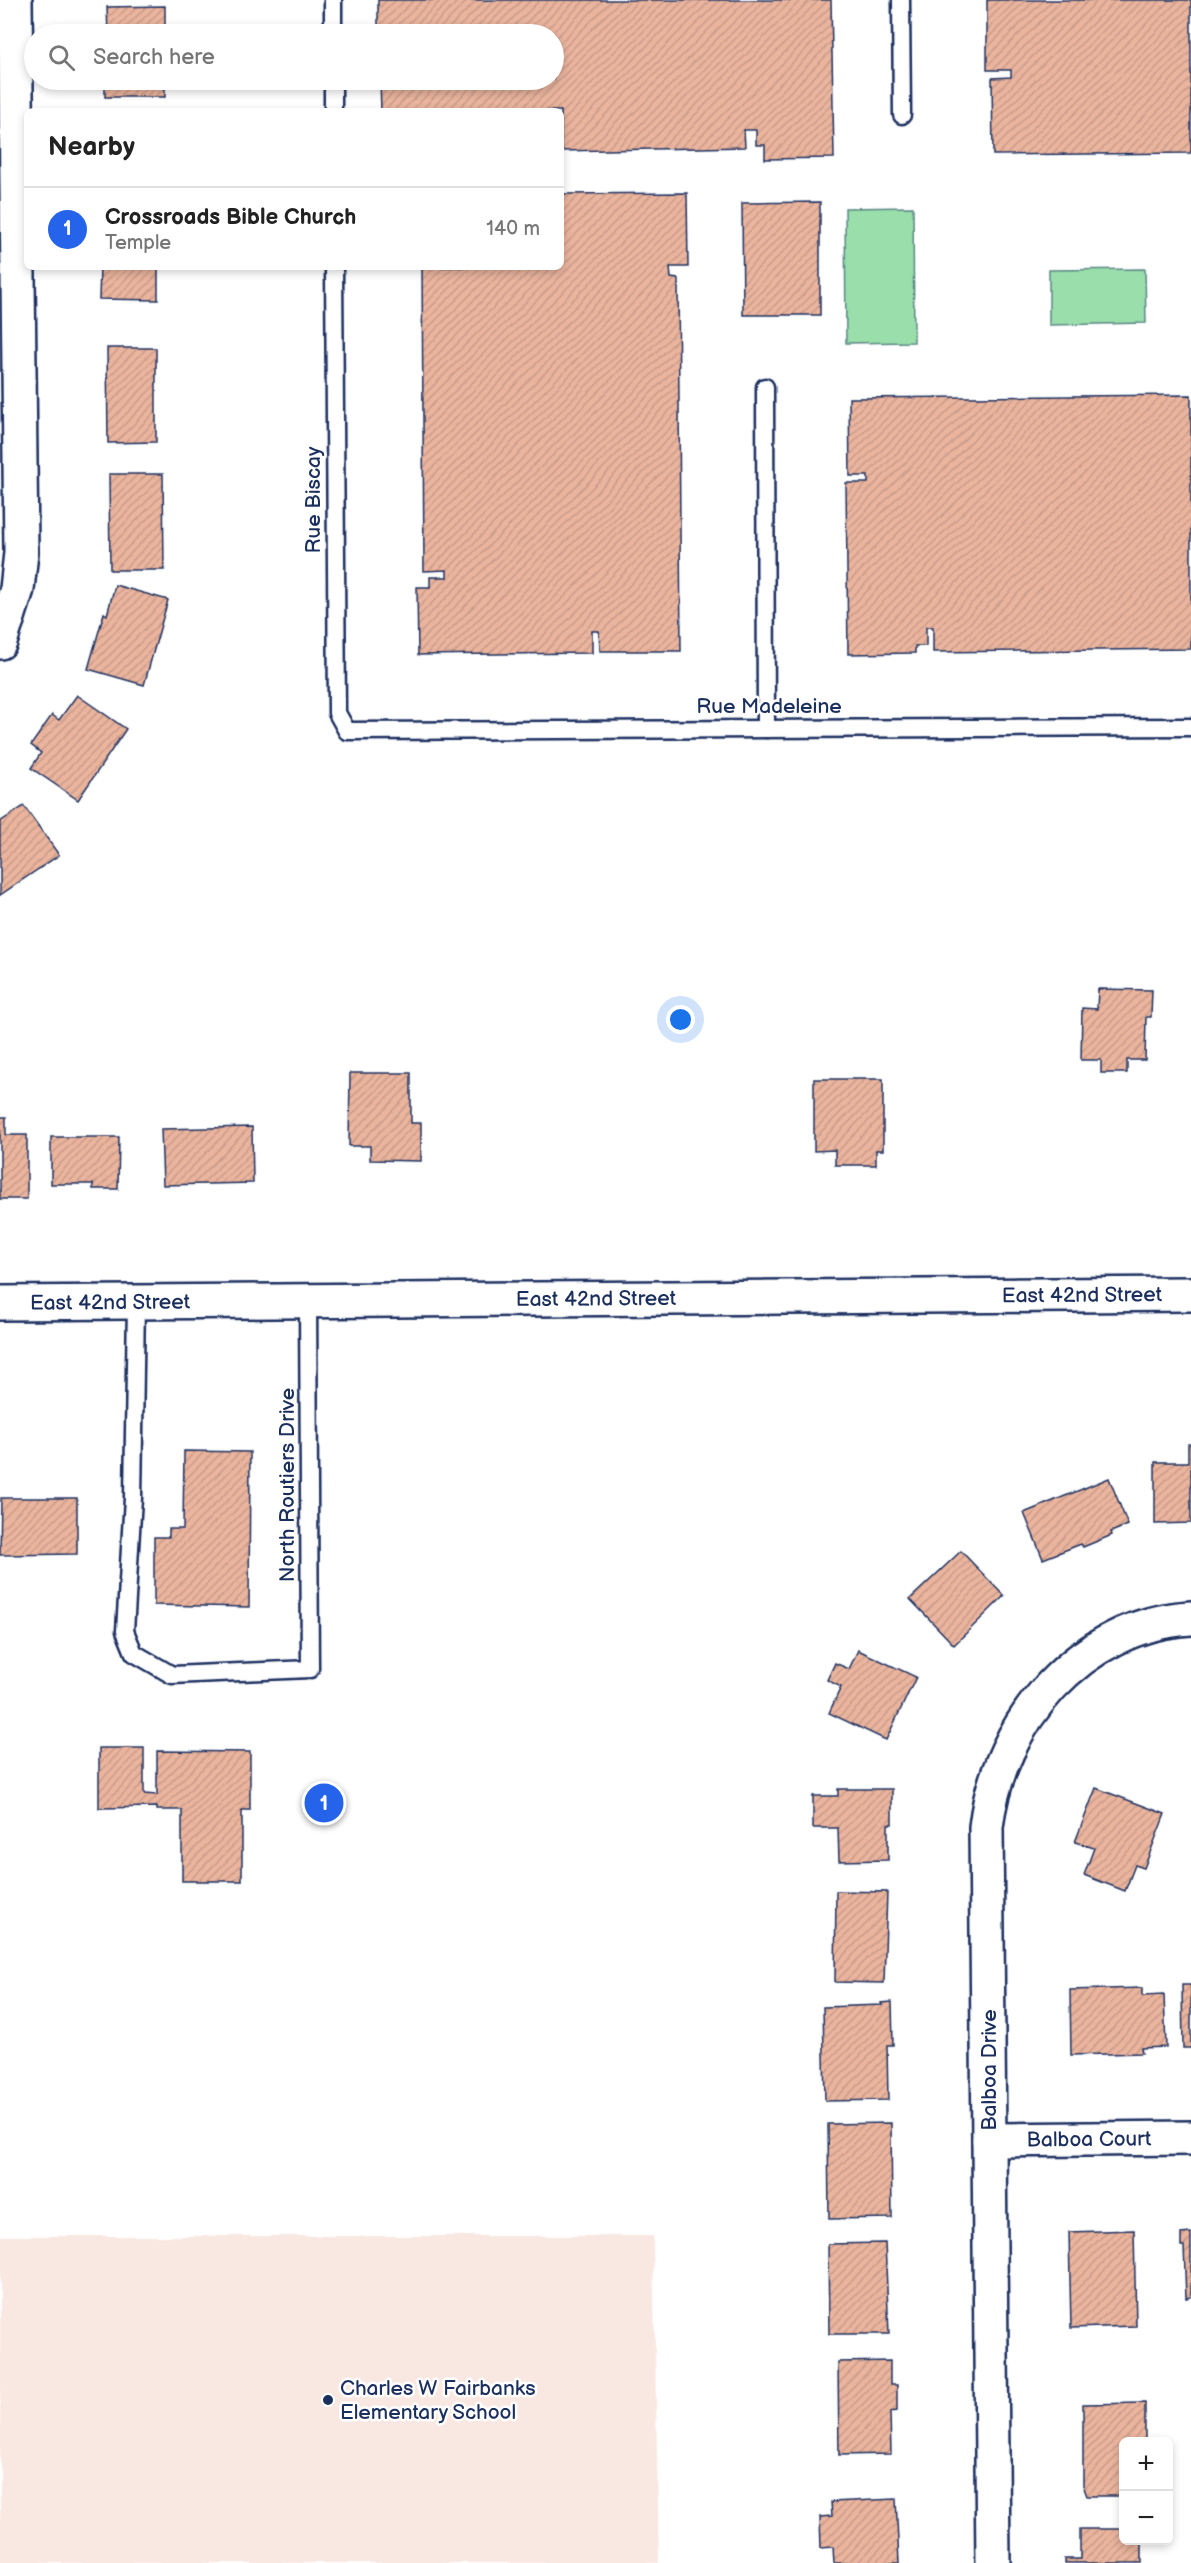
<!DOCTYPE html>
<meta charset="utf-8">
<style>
body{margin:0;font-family:"Balsamiq Sans",sans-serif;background:#f6f6f6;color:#222}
.controls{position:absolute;right:18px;bottom:18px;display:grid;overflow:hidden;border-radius:9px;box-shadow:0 3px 9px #0003}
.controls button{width:54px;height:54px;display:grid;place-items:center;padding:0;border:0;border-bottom:2px solid #e0e0e0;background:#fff;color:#222;font:30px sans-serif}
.you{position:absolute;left:681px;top:1020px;width:21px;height:21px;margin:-15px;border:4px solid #fff;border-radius:50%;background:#1a73e8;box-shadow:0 0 0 9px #1a73e833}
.badge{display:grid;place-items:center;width:39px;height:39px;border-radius:50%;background:#2563eb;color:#fff;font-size:20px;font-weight:700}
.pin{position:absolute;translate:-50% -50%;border:3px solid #fff;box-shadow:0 2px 6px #0006}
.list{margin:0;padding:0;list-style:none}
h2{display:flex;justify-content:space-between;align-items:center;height:78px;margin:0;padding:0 24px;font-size:26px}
h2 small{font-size:20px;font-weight:400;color:#767676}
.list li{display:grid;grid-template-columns:39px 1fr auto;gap:18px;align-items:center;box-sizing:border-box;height:84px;padding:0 24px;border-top:2px solid #e0e0e0}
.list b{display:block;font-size:22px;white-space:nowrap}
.list p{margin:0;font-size:20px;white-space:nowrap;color:#767676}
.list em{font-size:20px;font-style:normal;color:#767676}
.icon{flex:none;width:33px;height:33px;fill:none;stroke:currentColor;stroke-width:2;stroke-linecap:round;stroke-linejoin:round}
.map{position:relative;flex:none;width:1191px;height:2563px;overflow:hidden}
.search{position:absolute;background:#fff;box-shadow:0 3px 9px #0003;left:24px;top:24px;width:540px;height:66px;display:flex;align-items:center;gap:15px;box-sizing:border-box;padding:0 21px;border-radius:33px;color:#767676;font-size:22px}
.panel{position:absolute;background:#fff;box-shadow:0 3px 9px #0003;left:24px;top:108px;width:540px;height:162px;border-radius:9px}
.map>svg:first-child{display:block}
.built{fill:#f9e8e2}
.green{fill:#99deab;stroke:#5a8684;stroke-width:1.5}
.building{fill:url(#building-hatch);stroke:#1b2f5e;stroke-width:1.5}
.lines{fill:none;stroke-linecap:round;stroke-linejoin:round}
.lane-casing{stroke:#1b2f5e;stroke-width:21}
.street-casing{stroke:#1b2f5e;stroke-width:38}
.secondary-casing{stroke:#1b2f5e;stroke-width:38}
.lane{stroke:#fff;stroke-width:16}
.street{stroke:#fff;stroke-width:33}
.secondary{stroke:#fff;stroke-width:33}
.poi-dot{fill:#1b2f5e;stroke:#fff;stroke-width:2}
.labels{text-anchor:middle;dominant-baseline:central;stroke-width:5;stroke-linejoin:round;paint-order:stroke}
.street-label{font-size:21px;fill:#1b2f5e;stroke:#fff}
.poi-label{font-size:21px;fill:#1b2f5e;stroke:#fff;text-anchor:start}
</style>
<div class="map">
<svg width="1191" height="2563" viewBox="0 0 1191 2563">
<defs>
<pattern id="building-hatch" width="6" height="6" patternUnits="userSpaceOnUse" patternTransform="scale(1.5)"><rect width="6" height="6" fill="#eab49d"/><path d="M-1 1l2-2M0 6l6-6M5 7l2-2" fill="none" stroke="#c89b8a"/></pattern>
</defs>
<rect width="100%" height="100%" fill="#fff"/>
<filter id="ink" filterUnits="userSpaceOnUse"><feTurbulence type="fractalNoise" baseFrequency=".0167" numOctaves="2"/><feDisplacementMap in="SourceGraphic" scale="12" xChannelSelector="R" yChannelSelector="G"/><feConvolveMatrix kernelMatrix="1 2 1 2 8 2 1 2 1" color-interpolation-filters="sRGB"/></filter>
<g filter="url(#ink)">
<polygon class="built" points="0,2236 653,2236 659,2563 0,2563"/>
<g class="green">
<polygon points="913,207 914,342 846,343 845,208"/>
<polygon points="1145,269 1146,323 1049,325 1049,270"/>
</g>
<g class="building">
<polygon points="378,0 831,0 834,158 765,159 765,145 756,145 756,130 744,130 745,147 561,151 561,111 381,111 380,80 554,80 554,34 378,34"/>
<polygon points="987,0 1191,0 1191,153 993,155 992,78 1011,77 1011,70 987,70"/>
<polygon points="165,6 165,34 108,34 107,7"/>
<rect x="105" y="80" width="60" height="17"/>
<polygon points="687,193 688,267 670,267 671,278 678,279 681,651 600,651 599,631 592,631 592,653 418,655 417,587 430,587 430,577 447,577 447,570 424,571 422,267 561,267 561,194"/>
<polygon points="820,202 820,315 743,315 742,203"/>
<polygon points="100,267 158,267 158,300 99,299"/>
<polygon points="107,348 156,348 156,442 108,443"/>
<polygon points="1191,395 1191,649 933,652 933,627 926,627 926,646 915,646 915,653 848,654 846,483 868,483 868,476 850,476 849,398"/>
<polygon points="109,474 163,474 164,570 110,570"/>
<polygon points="115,585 168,600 144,685 88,669 104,613 107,615"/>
<polygon points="77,695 126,729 78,800 31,768 41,753 31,745 52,715 59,720"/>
<polygon points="24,806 59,855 0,895 0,822"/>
<polygon points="1098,989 1152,990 1151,1017 1146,1017 1145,1060 1127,1060 1127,1073 1101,1073 1101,1060 1081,1060 1082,1008 1097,1009"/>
<polygon points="350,1073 411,1073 411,1123 421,1123 421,1161 370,1160 370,1146 349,1146"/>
<polygon points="814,1079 883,1079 883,1150 876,1150 876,1165 835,1165 835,1150 814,1151"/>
<polygon points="0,1117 6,1117 6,1135 27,1135 27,1199 0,1199"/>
<polygon points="252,1127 253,1183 163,1185 161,1129"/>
<polygon points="51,1137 119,1137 118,1189 93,1189 93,1184 51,1184"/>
<polygon points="1188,1444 1191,1444 1191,1523 1155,1524 1155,1462 1188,1462"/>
<polygon points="184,1451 250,1452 249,1607 154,1605 154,1537 169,1537 169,1529 183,1529"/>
<polygon points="1109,1478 1128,1525 1111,1532 1112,1535 1083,1547 1081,1544 1043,1559 1024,1513"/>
<polygon points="1,1498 77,1498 77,1554 0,1555"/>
<polygon points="961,1551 1004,1596 954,1645 910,1599"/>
<polygon points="858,1650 916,1677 886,1740 829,1713 841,1687 827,1680 835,1663 849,1669"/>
<polygon points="99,1748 144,1748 144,1794 157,1795 157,1751 250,1752 250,1810 242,1810 242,1881 182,1881 182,1810 157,1810 157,1807 99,1808"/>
<polygon points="1096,1788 1165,1814 1144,1868 1135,1865 1125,1891 1084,1875 1094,1848 1075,1842"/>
<polygon points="838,1789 892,1789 892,1824 888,1824 888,1860 839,1861 838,1828 813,1828 813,1796 838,1796"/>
<polygon points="836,1891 887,1892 884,1983 835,1982"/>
<polygon points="1182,1985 1191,1985 1191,2048 1183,2048"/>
<polygon points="1142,1988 1142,1996 1164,1995 1166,2047 1141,2048 1142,2053 1071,2055 1070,1990"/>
<polygon points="892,2002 893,2045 887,2045 888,2100 825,2101 823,2007 882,2005 881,2003"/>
<polygon points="891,2123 892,2218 829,2219 828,2124"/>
<polygon points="1134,2230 1136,2326 1071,2328 1069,2232"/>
<polygon points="1191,2233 1191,2297 1186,2298 1184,2246 1181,2246 1181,2234"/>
<polygon points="885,2243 889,2334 829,2334 828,2244"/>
<polygon points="890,2361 890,2385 897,2385 897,2411 890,2412 891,2454 839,2455 838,2362"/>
<polygon points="1145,2403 1145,2442 1124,2442 1124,2496 1087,2496 1083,2485 1083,2404"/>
<polygon points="896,2499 899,2563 834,2563 833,2547 821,2548 820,2517 832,2516 831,2502"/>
<polygon points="1080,2529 1124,2529 1124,2540 1142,2540 1142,2563 1064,2563 1064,2559 1080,2559"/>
</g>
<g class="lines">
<defs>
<g id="lane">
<polyline points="333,0 333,34"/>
<polyline points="901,0 902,115"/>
<polyline points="333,80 333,111"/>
<polyline points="334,267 337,713 347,731 1191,727"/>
<polyline points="765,387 766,729"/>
<polyline points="136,1302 133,1498 125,1631 134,1653 172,1675 310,1669 308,1300"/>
</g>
<g id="street">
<polyline points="0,642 17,589 21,553 15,0"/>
<path id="s1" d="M989,2140l202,-2"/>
<path d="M993,2563l-7,-736c12,-105 95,-203 205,-209"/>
</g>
<g id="secondary">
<path id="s2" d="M0,1303l1191,-9"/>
</g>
</defs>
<use href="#lane" class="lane-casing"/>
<use href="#street" class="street-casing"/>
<use href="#secondary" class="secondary-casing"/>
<use href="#lane" class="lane"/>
<use href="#street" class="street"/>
<use href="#secondary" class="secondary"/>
</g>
</g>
<circle class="poi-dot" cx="328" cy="2400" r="6"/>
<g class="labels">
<g class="street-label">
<text transform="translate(313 500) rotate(-90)">Rue Biscay</text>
<text x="769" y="706">Rue Madeleine</text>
<text stroke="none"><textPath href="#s2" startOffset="1082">East 42nd Street</textPath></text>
<text stroke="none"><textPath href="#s2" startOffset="596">East 42nd Street</textPath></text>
<text stroke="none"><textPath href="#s2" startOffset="110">East 42nd Street</textPath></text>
<text transform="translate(287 1485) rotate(-90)">North Routiers Drive</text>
<text transform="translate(989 2070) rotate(-90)">Balboa Drive</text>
<text stroke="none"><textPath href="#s1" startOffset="100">Balboa Court</textPath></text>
</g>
<g class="poi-label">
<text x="340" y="2388">Charles W Fairbanks<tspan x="340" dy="24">Elementary School</tspan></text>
</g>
</g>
</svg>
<div class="controls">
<button>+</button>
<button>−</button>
</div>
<div class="you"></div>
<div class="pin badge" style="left:324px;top:1803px">1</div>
<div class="search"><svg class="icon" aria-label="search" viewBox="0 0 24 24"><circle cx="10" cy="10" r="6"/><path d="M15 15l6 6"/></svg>Search here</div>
<section class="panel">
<h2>Nearby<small></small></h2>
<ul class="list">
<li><span class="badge">1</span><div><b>Crossroads Bible Church</b><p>Temple</p></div><em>140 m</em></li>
</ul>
</section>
</div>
